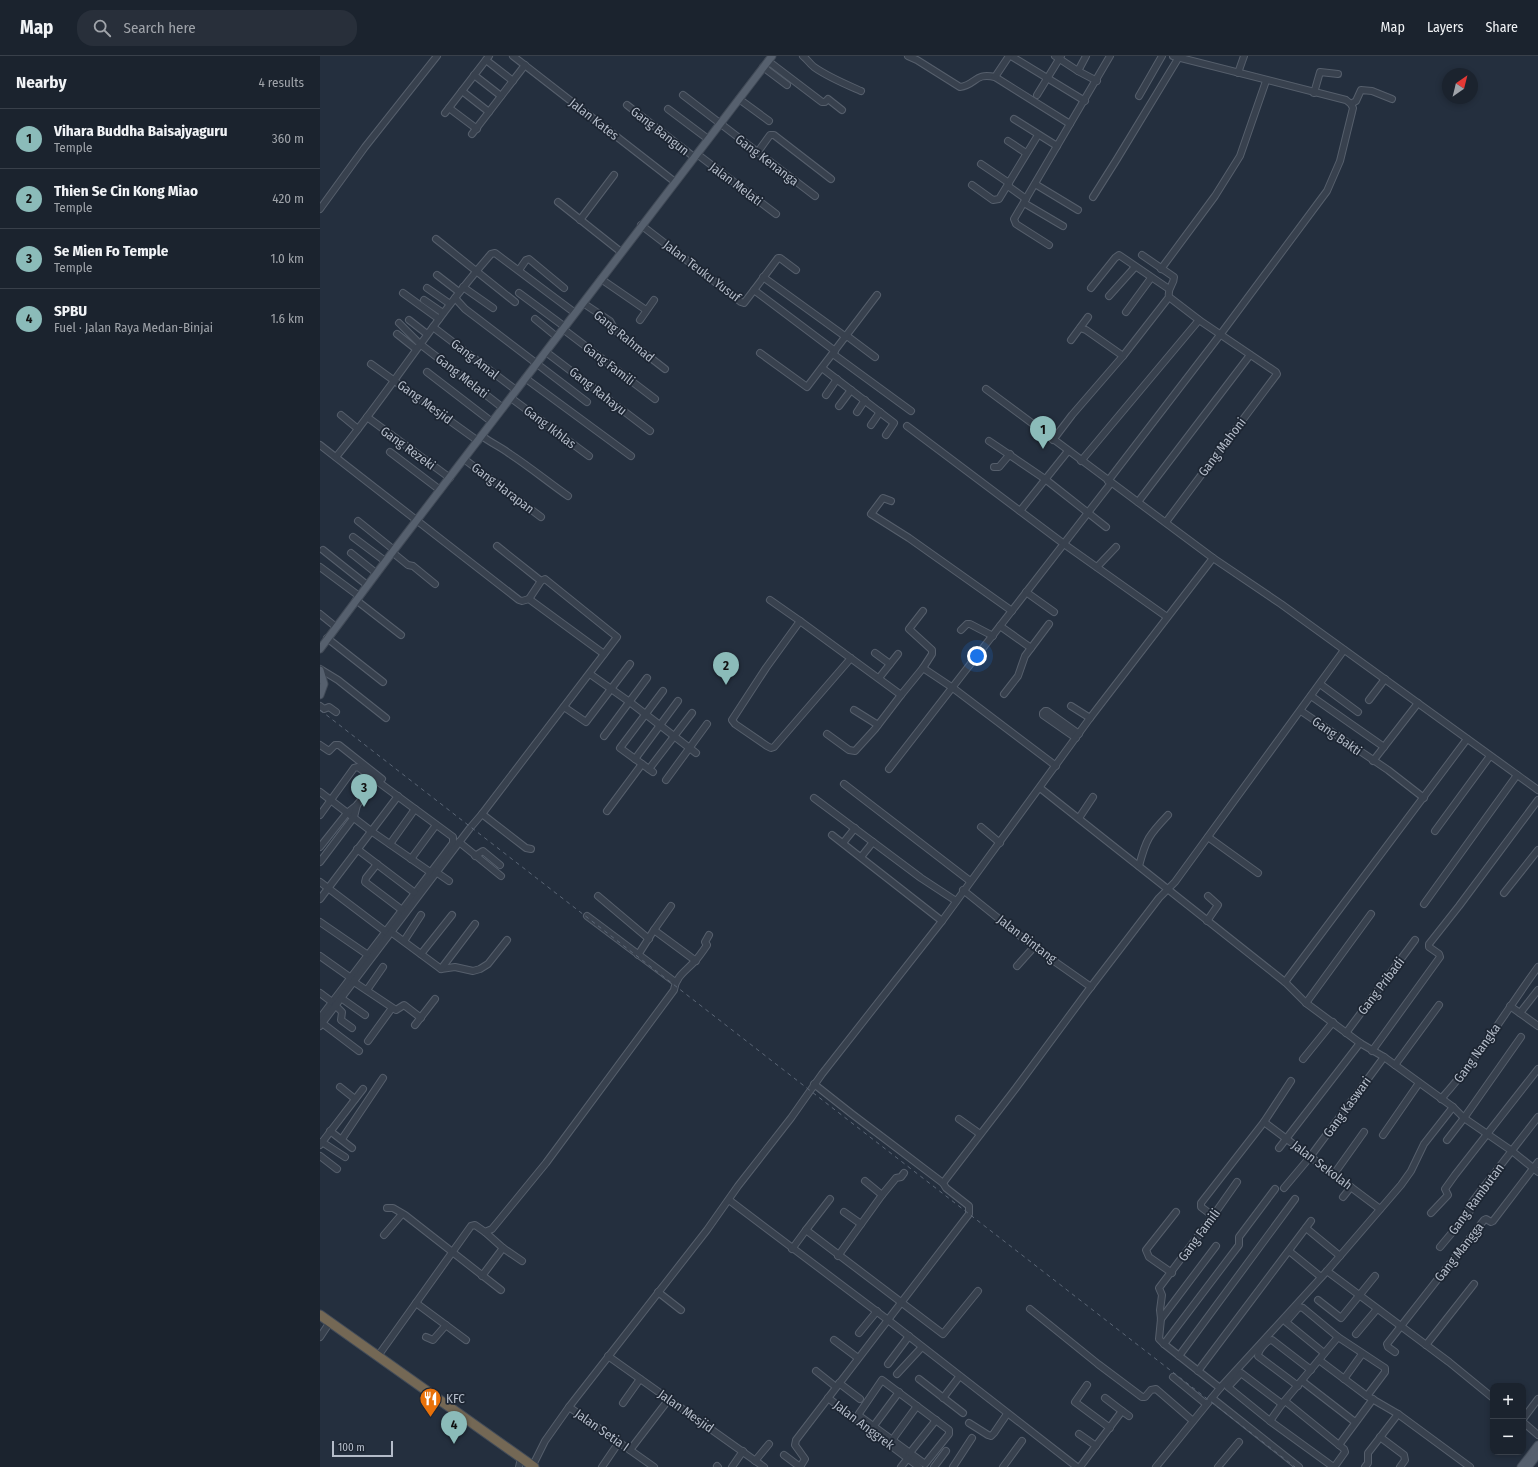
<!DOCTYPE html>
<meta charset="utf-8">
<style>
body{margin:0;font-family:"Fira Sans Condensed",sans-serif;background:#282f3a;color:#f1f3f6}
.controls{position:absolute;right:12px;bottom:12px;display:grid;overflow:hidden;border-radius:8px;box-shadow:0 2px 6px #0003}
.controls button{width:36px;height:36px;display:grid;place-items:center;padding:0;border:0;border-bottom:1px solid #39404a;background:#1b232e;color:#f1f3f6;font:20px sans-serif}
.compass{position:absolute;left:1122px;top:12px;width:36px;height:36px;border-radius:50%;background:#1b232e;box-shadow:0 2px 6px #0003;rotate:35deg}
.scale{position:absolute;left:12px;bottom:10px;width:61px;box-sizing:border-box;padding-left:4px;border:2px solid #b4bcc9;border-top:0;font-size:11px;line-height:14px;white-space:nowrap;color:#b4bcc9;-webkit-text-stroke:3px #1d2633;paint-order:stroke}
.you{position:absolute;left:657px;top:600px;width:14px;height:14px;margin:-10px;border:3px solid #fff;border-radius:50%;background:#1a73e8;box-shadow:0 0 0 6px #1a73e833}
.badge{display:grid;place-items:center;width:26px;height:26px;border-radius:50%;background:#8bbbb9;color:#111;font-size:13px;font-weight:700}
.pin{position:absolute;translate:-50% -33px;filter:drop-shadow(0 1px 2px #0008)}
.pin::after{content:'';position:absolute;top:21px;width:14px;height:12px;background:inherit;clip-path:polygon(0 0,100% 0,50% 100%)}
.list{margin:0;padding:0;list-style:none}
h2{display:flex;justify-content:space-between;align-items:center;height:52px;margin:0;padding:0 16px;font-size:17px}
h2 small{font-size:13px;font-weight:400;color:#a0a4aa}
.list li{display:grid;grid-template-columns:26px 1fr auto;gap:12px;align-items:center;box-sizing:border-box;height:60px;padding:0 16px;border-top:1px solid #39404a}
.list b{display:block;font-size:15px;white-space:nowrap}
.list p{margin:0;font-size:13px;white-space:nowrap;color:#a0a4aa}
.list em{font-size:13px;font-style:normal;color:#a0a4aa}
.icon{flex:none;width:22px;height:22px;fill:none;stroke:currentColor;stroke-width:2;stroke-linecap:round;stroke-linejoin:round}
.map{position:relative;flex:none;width:1218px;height:1411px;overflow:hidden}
header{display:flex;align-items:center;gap:24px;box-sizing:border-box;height:56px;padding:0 20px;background:#1b232e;border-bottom:1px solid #39404a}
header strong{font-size:19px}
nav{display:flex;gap:22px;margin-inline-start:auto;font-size:14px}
.search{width:280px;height:36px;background:#282f3a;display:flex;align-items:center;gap:10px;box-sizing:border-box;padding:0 14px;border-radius:16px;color:#a0a4aa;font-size:15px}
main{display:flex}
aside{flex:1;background:#1b232e}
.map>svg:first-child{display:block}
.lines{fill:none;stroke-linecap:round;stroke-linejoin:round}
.minor-casing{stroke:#565f6c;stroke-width:8}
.major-casing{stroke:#414a57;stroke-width:9}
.highway-casing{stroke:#434c59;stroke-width:11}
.minor{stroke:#38414e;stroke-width:6}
.major{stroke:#56606e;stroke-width:7}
.highway{stroke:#746855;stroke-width:9}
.rail{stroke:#5a6575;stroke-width:1;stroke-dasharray:4 4;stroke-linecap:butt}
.labels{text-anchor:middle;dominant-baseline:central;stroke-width:3.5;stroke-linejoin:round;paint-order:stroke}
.street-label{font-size:13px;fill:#b4bcc9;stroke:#1d2633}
.poi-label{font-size:13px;fill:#b4bcc9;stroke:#1d2633;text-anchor:start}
</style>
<header>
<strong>Map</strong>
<div class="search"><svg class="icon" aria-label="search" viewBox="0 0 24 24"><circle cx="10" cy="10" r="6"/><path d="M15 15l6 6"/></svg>Search here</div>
<nav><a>Map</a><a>Layers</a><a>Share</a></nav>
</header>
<main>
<aside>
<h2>Nearby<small>4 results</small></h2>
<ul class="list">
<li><span class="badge">1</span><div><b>Vihara Buddha Baisajyaguru</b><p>Temple</p></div><em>360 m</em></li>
<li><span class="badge">2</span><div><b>Thien Se Cin Kong Miao</b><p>Temple</p></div><em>420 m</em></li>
<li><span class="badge">3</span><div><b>Se Mien Fo Temple</b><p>Temple</p></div><em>1.0 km</em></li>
<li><span class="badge">4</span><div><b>SPBU</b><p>Fuel · Jalan Raya Medan-Binjai</p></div><em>1.6 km</em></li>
</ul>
</aside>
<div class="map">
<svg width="1218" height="1411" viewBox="0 0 1218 1411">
<rect width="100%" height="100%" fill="#242f3e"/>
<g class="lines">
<defs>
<g id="minor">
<polyline points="193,0 355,126"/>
<path d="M483,0c4,3 6,7 11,11 14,10 31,17 47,24"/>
<path d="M588,0l9,4 43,27c16,-2 15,-15 35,-10l75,47"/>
<polyline points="691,0 765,45"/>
<polyline points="735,0 758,15 777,25"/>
<polyline points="166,4 193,25"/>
<polyline points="448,5 502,46 505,46 508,43 522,54"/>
<polyline points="443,11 467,29"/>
<polyline points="758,15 766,0"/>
<polyline points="918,17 924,0"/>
<polyline points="154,19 181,40"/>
<polyline points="675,21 689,0"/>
<polyline points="142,35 169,56"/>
<polyline points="994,37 1000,16 1018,18"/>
<polyline points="363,39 495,140"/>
<polyline points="717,39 741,0"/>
<polyline points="819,40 842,0"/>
<polyline points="419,43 449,65"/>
<polyline points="1031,48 1036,45 1041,34 1052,35 1072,43"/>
<polyline points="307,49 374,101"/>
<polyline points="129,52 157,73"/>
<polyline points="348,53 388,83"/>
<polyline points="125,57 169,0"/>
<polyline points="694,63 737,90"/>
<polyline points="152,78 205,9"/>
<polyline points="688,85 706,97"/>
<polyline points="437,97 450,79 454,79 511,123"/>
<polyline points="377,98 456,158"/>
<polyline points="661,108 689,127"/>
<polyline points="715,128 758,154"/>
<polyline points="652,129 673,144 679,143 718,79"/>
<polyline points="688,130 706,143"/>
<polyline points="773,141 797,103 859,1"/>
<polyline points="238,146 301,196"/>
<polyline points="704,147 743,170"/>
<polyline points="0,153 45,91 117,0"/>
<polyline points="260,164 294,119"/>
<polyline points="321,169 421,246 424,247 434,234 515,295"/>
<polyline points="116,183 195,246"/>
<polyline points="729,189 696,168 694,163 790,0"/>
<polyline points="841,213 895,140 920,100 946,25"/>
<polyline points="199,214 206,204 209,203 244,232"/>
<polyline points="117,219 139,236"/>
<polyline points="443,221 526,281"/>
<polyline points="281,223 326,254"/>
<polyline points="143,231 173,252"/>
<polyline points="107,232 130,248"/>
<polyline points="771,232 795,202 799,199 849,233"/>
<polyline points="434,234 458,202 460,202 476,214"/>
<polyline points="83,237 119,263"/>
<polyline points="199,237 245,271"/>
<polyline points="789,240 815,211"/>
<polyline points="135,242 145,253 267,346"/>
<polyline points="104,244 123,257"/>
<polyline points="263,247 290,265 295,274 345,313"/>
<polyline points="806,256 831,222"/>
<polyline points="215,263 237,281"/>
<polyline points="89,264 107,278"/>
<polyline points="320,264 334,244"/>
<polyline points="79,267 100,288 183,352"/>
<polyline points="113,271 196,334"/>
<polyline points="760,272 766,274 803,300"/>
<polyline points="243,273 335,343"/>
<polyline points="77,278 96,293"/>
<polyline points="527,280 555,301"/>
<polyline points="751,284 768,261"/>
<polyline points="226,296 330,375"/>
<polyline points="440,297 487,331 557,239"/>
<polyline points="513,298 591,355"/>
<polyline points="51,308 158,385"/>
<polyline points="502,312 574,367 566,379"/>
<polyline points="107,316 172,366"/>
<polyline points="205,322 311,400"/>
<polyline points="666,333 893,502 961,548 1218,734"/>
<polyline points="506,339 517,323"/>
<polyline points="191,342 269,400"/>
<polyline points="519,350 531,334"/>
<polyline points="537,356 545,344"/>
<polyline points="21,359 38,373"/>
<polyline points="47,361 130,422"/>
<polyline points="551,369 560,356"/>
<polyline points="587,370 744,488 847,561"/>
<path d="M162,380c9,7 19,11 28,18 20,13 38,28 58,42"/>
<path d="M733,384l19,-25 51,-59 46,-59c-2,-10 5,-11 5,-20l-32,-22"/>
<polyline points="669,385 725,423 786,471"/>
<polyline points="0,389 199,544 202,545 209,543 284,598"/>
<polyline points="70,396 120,434"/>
<path d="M16,401c54,-66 99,-139 155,-203l4,-1 80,60"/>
<polyline points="144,403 221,461"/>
<polyline points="761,405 879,264"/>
<polyline points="674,411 679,411 690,398"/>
<polyline points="788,425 900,279 1007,135 1020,105 1033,52 1031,48 1026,44 853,0"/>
<polyline points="571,445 563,442 551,458 589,482 692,555"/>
<polyline points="818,446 930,299"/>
<polyline points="700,455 748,395"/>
<polyline points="38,465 74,494"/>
<polyline points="846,466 957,318 956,316 879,264 849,241"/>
<polyline points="33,481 65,505"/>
<polyline points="177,490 221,525"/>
<polyline points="3,494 47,529"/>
<polyline points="72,496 88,509 93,510 115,528"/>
<polyline points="31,497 56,517"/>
<polyline points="0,511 39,540"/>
<polyline points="777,511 796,491"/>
<polyline points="706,536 734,556"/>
<polyline points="36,544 81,579"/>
<polyline points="450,544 480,565"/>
<polyline points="603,555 589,573 612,594 612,598 603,612"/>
<polyline points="0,558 16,571"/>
<polyline points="680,570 711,592"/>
<polyline points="641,574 647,568 650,568 673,580"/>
<polyline points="7,582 63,626"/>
<polyline points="555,597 570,608"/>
<polyline points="531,602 454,691 451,692 447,690 415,668 412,664 446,612 480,565 581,639 603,612 633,632 736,710"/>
<polyline points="0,613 18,624 66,662"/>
<polyline points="270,618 311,647 376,697"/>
<polyline points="559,622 578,598"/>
<polyline points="1000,628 1038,656"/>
<polyline points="291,633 310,608"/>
<polyline points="684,638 698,620 705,600 729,568"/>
<polyline points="991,640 1064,691"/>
<polyline points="1049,644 1065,623"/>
<polyline points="0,650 4,653 9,651 16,656"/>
<polyline points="751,650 770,662"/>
<polyline points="244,651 266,666 291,633"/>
<polyline points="534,654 558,669"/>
<polyline points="981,655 1068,714 1104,742"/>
<polyline points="507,678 529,694 535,695 555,673 581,639"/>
<polyline points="284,680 327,622"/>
<polyline points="756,682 723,659 723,657 725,655 727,655 759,678"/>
<polyline points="0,689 9,695 15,689 19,689 62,723"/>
<polyline points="315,703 358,645"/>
<polyline points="1053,705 1098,647"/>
<polyline points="329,713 372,657"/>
<polyline points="569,713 791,427"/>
<polyline points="333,716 300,692 343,635"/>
<polyline points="346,724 387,668"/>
<polyline points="524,728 650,825"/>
<polyline points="720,732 965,926 986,947 1040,987 1064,1001 1133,1051 1144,1062 1192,1095 1218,1116"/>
<polyline points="0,736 51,775 110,816"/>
<polyline points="494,742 601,822 636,845"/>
<polyline points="287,755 322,708"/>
<polyline points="162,758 206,792 211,793"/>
<polyline points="0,759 34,712 38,711 133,781 133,787 0,962"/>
<polyline points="759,762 773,741"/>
<polyline points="661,771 680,787"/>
<polyline points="1115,775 1170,700"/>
<polyline points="512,779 622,865"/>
<polyline points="888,781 938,817"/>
<polyline points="139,786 181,820"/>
<polyline points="523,787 535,772"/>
<polyline points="70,788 95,753"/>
<polyline points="0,791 27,757 37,749 56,724"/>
<polyline points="37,793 95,837"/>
<polyline points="155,800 163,795 180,809"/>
<polyline points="541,801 553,786"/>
<polyline points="91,803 116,769"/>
<polyline points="0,806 34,761 37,749"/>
<polyline points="57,808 46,822 45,826 82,854"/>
<path d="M819,810c7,-27 10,-31 29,-51"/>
<polyline points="116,816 129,825"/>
<polyline points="0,826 66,876"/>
<polyline points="643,834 714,891 771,931"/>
<polyline points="1184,837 1218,794"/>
<polyline points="278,840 329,883"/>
<polyline points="0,843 78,740"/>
<polyline points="1104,848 1197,719"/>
<polyline points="267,860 355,926"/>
<polyline points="887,865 898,849 888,840"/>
<polyline points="0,866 48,899"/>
<polyline points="334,874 351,850"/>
<polyline points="71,876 121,913 135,911 153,915 160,913 168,908 187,884"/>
<polyline points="84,885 101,859"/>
<polyline points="101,898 132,859"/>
<polyline points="318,899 334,874 376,905"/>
<polyline points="0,900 31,922"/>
<polyline points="697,910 714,891"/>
<polyline points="121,913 155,868"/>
<polyline points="34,926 76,954 84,949 101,962"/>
<polyline points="965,926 1147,683"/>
<polyline points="47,934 63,911"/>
<polyline points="0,937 12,946"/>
<polyline points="21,942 45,959"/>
<polyline points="986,947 1051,858"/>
<polyline points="15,949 22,956 21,964 32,972"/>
<polyline points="1190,950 1218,970"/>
<polyline points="1200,957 1218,934"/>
<polyline points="2,967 39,995"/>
<polyline points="95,969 115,943"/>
<polyline points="0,970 150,772 162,758 297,581 225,523 221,525 209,543"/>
<polyline points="1026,977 1095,884"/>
<polyline points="48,985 72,952"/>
<polyline points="1052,995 1120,901 1119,898 1109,891 1109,888 1139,850 1218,744"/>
<polyline points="983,1003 1013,966"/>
<polyline points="1075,1009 1119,949"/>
<polyline points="494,1028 532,1058 623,1127"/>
<polyline points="20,1031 35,1043"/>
<path d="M1121,1043c37,-41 65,-88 97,-132"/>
<polyline points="639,1063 660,1078"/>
<polyline points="944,1066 1060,1153"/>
<polyline points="10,1075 32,1092"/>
<polyline points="1063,1079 1099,1027"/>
<polyline points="22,1083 63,1022"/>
<polyline points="1127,1084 1144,1062 1201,981"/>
<polyline points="2,1086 25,1101"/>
<polyline points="0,1089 43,1033"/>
<polyline points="959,1092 1040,987"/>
<polyline points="0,1100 17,1113"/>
<polyline points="1014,1118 1044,1076"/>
<polyline points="545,1125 562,1139"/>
<polyline points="964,1132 990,1101 1064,1001"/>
<polyline points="1023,1141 1031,1131"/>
<polyline points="510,1143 486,1174 623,1278 658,1235"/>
<polyline points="409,1144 568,1264 757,1411"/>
<polyline points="67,1152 73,1152 85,1159 181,1234"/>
<polyline points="524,1156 541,1168"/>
<polyline points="1111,1157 1128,1139 1125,1133 1135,1119 1218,1013"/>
<polyline points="893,1160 881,1151 881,1147 944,1066 971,1025"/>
<polyline points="986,1172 1020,1200"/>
<polyline points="165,1176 183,1192 202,1205"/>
<polyline points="64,1179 82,1158"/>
<polyline points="1120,1191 1150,1155 1149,1150 1218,1061"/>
<polyline points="472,1193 486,1174"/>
<polyline points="969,1195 1001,1221"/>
<polyline points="518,1200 562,1139 576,1122 581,1121 584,1117"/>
<polyline points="1007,1215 1129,1306 1173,1342"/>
<polyline points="852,1217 829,1201 826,1194 856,1156"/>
<polyline points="162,1220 183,1192"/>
<polyline points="338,1236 361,1254"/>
<polyline points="998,1244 1021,1262 1055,1220"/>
<polyline points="96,1247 146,1284"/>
<polyline points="710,1253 778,1308 822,1341 825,1341 831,1334 836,1333 873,1365"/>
<polyline points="841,1263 896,1190"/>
<polyline points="539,1277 557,1255"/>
<polyline points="1036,1278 1057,1253"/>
<polyline points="0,1281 8,1269"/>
<polyline points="106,1281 113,1284 126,1269"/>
<polyline points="514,1284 538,1302"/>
<polyline points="844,1288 919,1189 919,1181 955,1133"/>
<polyline points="1106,1289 1154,1228"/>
<polyline points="1075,1296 1068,1291 1067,1288 1164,1164 1166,1163 1171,1166 1173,1165 1218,1106"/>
<polyline points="1004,1297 966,1266 979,1251 983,1252 1018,1281 1065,1312 1065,1316 1047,1340"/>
<path d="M58,1300l93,-130 4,-1 10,7 7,-3 54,-66 128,-173c2,-14 12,-19 21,-29 4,-4 8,-10 12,-16l-2,-3 4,-7"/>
<polyline points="288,1300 444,1411"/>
<polyline points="859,1300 975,1143"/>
<polyline points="999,1304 1047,1340 1078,1358 1150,1411"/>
<polyline points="568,1308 589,1280"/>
<polyline points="496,1315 516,1331"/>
<polyline points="878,1315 991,1165"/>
<polyline points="577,1318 602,1291"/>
<polyline points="853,1321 886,1348"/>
<polyline points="599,1323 643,1357"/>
<polyline points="1024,1323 1042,1298"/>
<polygon points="562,1324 629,1374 629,1378 605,1408 538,1359"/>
<polyline points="982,1325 1035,1366"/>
<polyline points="519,1327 540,1343"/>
<polyline points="767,1329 755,1346 790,1372"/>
<path d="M978,1330l-40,-30c0,-6 9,-16 14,-16l39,30"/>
<polyline points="900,1332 844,1288 839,1283 841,1263 840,1254 842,1239 839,1232 893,1160 917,1126"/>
<polyline points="508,1342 599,1411"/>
<polyline points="623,1342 639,1321"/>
<polyline points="785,1342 802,1355"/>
<polyline points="892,1342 979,1411"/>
<polyline points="303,1347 320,1323"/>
<polyline points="962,1348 921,1317 908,1331 950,1365 1012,1410 1015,1410 1025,1396 1024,1393 965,1345"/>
<polyline points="249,1351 334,1411"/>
<polyline points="1203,1363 1218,1343"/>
<polyline points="950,1365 962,1348 1018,1281"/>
<polyline points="1203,1366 1218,1379"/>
<polyline points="649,1367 668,1379 671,1380 674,1377 687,1358"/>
<polyline points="553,1371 579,1336"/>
<polyline points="759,1378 776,1390"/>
<polyline points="1060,1381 1084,1399 1085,1404 1080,1411"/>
<polyline points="570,1387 597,1350"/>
<polyline points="1019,1389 1053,1343"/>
<polyline points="310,1394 349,1343"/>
<polyline points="589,1398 616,1364"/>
<polyline points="464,1399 480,1411"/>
<polyline points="435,1405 449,1388"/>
<polyline points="397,1410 398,1411"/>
<polyline points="199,1411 201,1402"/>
<polyline points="212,1411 225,1385 249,1351 387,1174 418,1130 471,1062 502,1018 622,865 770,662 893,502"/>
<polyline points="282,1411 299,1386"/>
<polyline points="412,1411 423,1395"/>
<polyline points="480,1411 485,1403 475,1389 476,1384 649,1158 649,1150 626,1132 623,1127 696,1032 767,936 839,842 855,826 1024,594"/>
<polyline points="581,1411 588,1402"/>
<polyline points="614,1411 626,1395"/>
<polyline points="633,1411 652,1382"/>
<polyline points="683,1411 702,1385"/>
<polyline points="760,1411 802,1355 809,1360"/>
<polyline points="836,1411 900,1332 1007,1215 1081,1129 1091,1115 1104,1088 1133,1051"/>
<polyline points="898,1411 919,1386"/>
<polyline points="1045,1411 1048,1407 1048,1397 1078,1358"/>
</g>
<g id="major">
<polyline points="0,593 74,494 452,0"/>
<polyline points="0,614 4,628 0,639"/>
<polyline points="1201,1411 1218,1389"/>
<polyline points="1208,1411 1218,1398"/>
</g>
<polyline id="highway" points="0,1259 214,1411"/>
</defs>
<use href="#minor" class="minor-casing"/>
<use href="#major" class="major-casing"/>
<use href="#highway" class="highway-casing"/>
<use href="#minor" class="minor"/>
<use href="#major" class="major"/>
<use href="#highway" class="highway"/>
<polyline class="rail" points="0,654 975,1411"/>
</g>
<defs>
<symbol id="restaurant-pin" viewBox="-11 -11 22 30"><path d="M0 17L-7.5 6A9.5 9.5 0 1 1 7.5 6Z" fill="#e8710a" stroke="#1d2633"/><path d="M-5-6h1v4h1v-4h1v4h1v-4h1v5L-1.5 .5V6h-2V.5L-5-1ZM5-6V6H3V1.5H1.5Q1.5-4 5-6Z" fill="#fff"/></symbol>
</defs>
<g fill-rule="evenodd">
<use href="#restaurant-pin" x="98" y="1330" width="25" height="34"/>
</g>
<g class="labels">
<g class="street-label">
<text transform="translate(274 63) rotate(38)">Jalan Kates</text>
<text transform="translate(340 75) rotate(38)">Gang Bangun</text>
<text transform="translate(447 104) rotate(37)">Gang Kenanga</text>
<text transform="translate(416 128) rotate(37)">Jalan Melati</text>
<text transform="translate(382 215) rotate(37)">Jalan Teuku Yusuf</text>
<text transform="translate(304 280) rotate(39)">Gang Rahmad</text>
<text transform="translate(155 303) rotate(38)">Gang Amal</text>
<text transform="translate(289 308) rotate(37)">Gang Famili</text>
<text transform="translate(142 320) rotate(38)">Gang Melati</text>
<text transform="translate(278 335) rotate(38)">Gang Rahayu</text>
<text transform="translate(105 346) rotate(36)">Gang Mesjid</text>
<text transform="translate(230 371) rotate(37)">Gang Ikhlas</text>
<text transform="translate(902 391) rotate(-53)">Gang Mahoni</text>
<text transform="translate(88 392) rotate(36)">Gang Rezeki</text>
<text transform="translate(183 432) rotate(37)">Gang Harapan</text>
<text transform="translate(1017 680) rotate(35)">Gang Bakti</text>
<text transform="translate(707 883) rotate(37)">Jalan Bintang</text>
<text transform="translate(1061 930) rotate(-53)">Gang Pribadi</text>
<text transform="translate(1157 997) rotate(-54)">Gang Nangka</text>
<text transform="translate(1027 1051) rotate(-54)">Gang Kaswari</text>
<text transform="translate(1002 1109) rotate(37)">Jalan Sekolah</text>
<text transform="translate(1156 1143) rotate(-54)">Gang Rambutan</text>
<text transform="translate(879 1179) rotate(-54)">Gang Famili</text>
<text transform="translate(1139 1196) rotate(-52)">Gang Mangga</text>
<text transform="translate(366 1355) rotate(35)">Jalan Mesjid</text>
<text transform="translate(544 1369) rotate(37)">Jalan Anggrek</text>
<text transform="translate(282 1374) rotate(35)">Jalan Setia I</text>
</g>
<g class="poi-label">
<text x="126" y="1342">KFC</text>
</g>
</g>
</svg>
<div class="controls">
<button>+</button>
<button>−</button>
</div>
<svg class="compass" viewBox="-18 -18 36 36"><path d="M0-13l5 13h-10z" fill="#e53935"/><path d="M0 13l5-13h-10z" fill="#a0a4aa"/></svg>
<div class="scale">100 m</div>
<div class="you"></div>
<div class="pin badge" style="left:723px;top:393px">1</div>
<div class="pin badge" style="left:406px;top:629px">2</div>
<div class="pin badge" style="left:44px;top:751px">3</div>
<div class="pin badge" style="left:134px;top:1388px">4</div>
</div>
</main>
